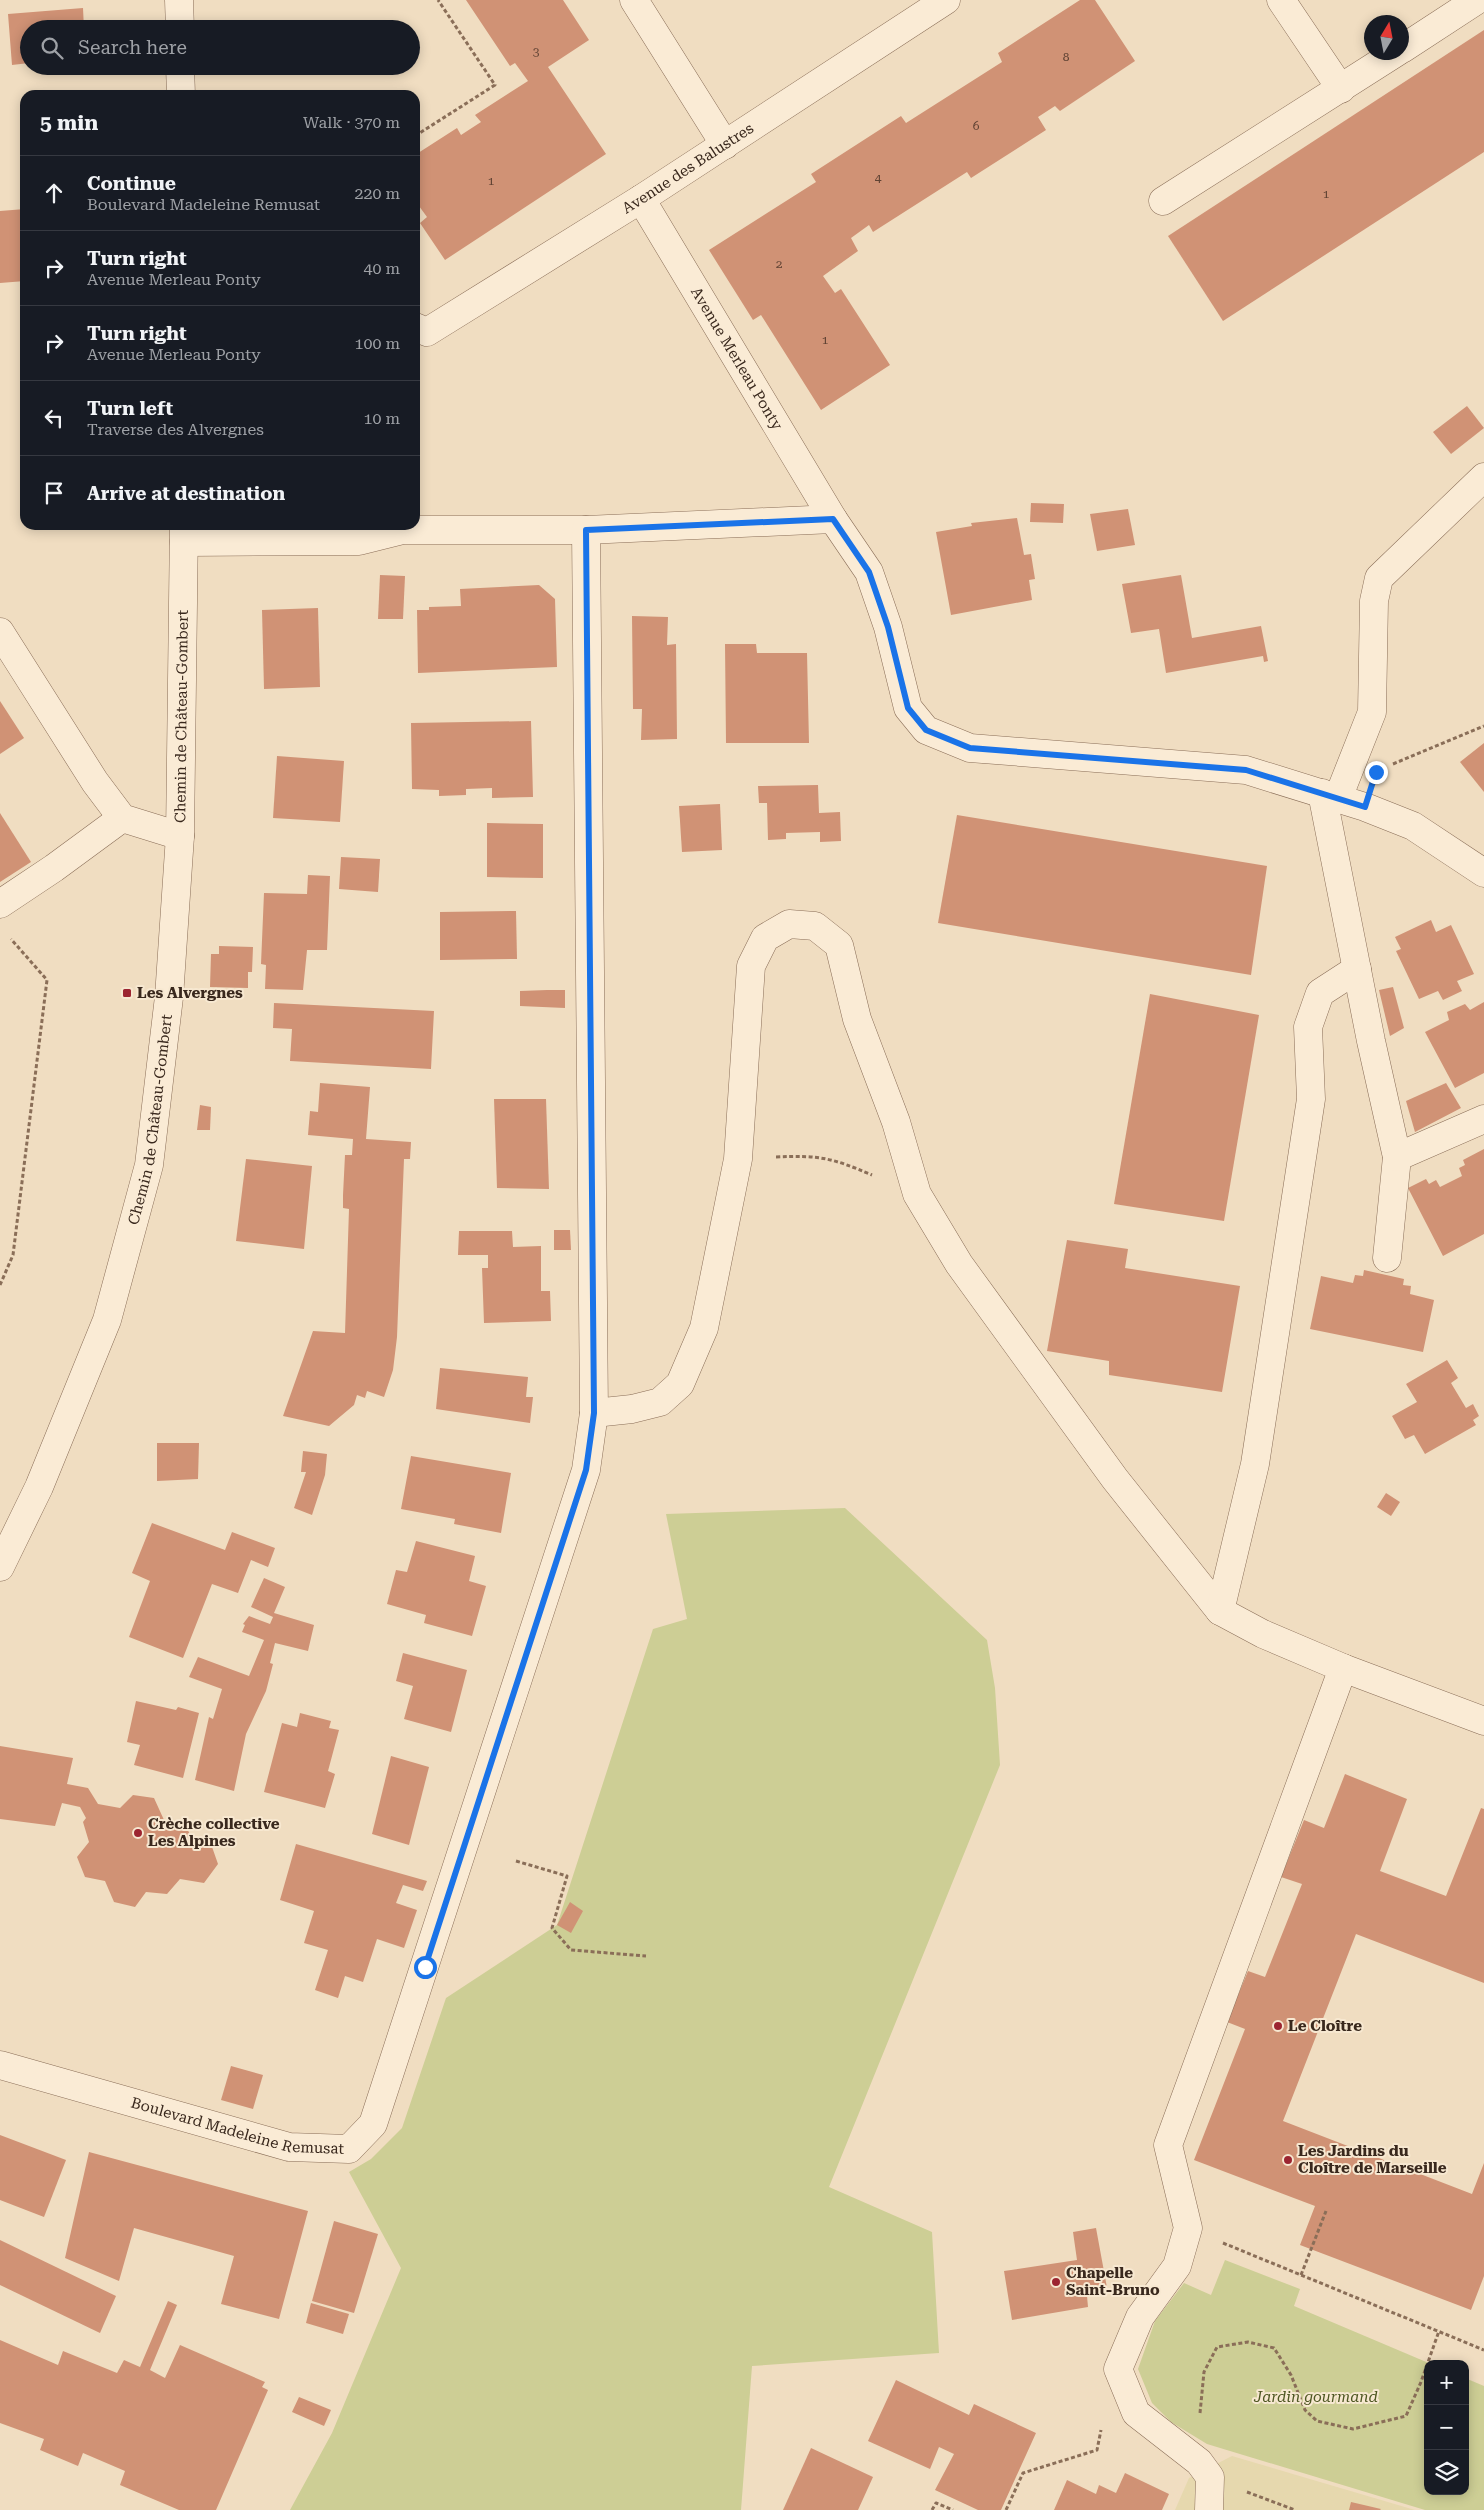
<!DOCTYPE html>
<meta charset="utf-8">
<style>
body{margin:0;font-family:"Roboto Serif",serif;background:#242831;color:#f1f3f6}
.controls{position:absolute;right:15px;bottom:15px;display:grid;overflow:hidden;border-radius:10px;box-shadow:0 2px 12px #0003}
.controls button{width:45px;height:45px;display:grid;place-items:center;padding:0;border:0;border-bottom:1px solid #363941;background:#171b24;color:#f1f3f6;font:25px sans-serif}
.compass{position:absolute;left:1364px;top:15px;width:45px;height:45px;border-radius:50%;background:#171b24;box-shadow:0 2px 12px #0003;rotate:10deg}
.stop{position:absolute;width:15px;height:15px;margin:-11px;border:4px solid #1a73e8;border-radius:50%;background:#fff}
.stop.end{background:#1a73e8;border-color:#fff;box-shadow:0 1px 5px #0008}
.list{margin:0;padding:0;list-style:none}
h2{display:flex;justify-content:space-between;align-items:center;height:65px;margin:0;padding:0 20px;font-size:21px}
h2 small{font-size:16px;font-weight:400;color:#9ea1a6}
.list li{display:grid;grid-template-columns:32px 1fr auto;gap:15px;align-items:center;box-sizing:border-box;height:75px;padding:0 20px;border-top:1px solid #363941}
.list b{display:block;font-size:19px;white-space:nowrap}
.list p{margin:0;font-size:16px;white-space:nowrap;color:#9ea1a6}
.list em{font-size:16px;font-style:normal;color:#9ea1a6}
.icon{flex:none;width:28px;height:28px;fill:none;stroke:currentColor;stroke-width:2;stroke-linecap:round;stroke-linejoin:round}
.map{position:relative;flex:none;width:1484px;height:2510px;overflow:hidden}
.search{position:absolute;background:#171b24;box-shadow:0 2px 12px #0003;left:20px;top:20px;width:400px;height:55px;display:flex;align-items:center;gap:12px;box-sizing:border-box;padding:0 18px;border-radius:28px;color:#9ea1a6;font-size:19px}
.panel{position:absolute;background:#171b24;box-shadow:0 2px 12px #0003;left:20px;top:90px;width:400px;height:440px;border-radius:15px}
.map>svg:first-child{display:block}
.farmland{fill:#e6d8ae}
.green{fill:#cdce95}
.building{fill:#d09275}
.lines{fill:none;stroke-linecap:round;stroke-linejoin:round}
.minor-casing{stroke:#8a6e58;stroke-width:29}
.path{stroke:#8a6e58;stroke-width:3;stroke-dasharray:4 2.5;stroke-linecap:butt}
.minor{stroke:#faebd5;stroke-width:28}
.route{stroke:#1a73e8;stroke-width:6}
.poi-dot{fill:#9c2531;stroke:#f7e8d1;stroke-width:2}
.labels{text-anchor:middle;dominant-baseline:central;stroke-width:4;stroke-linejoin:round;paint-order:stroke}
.number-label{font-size:12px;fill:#5f4233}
.street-label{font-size:15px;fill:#39281d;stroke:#f7e8d1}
.poi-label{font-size:15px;font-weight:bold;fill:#39281d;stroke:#f7e8d1;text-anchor:start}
.park-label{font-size:15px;font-style:italic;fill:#4e5722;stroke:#f7e8d1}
</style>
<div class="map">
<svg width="1484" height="2510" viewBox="0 0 1484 2510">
<rect width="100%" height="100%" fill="#f0ddc1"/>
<polygon class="farmland" points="1232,2456 1415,2510 1175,2510 1189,2478"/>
<g class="green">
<polygon points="845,1508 987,1640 995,1688 1000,1765 829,2187 932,2232 939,2353 752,2366 741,2510 290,2510 332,2433 401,2268 349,2172 371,2159 402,2128 446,1998 557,1925 653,1629 687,1619 666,1514"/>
<polygon points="1225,2260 1300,2289 1294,2306 1431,2364 1428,2364 1428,2491 1465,2491 1465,2378 1484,2386 1484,2510 1425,2510 1207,2444 1171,2422 1152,2403 1138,2369 1155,2321 1184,2283 1211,2295"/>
</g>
<g class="building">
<polygon points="466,0 563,0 589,40 548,67 606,154 445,260 420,223 427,217 419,206 415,209 415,155 457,128 461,135 481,122 475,115 528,81 515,63 510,66"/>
<polygon points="1080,0 1095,0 1135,61 1060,111 1055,106 1038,117 1046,130 971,178 967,172 873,232 869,225 851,238 858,251 823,276 835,293 841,289 890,365 821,410 761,315 753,320 709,250 816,182 811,174 901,116 906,123 1002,62 998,53"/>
<polygon points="83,8 84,29 29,29 29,63 12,65 8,14"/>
<polygon points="1484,30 1484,152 1223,321 1168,236"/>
<polygon points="25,209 25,281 0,283 0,211"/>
<polygon points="1467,406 1484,428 1451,454 1433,432"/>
<polygon points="1031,503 1064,504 1063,523 1030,522"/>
<polygon points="1128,509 1135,545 1097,551 1090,514"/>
<polygon points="1017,518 1024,555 1031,554 1035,579 1029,580 1032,600 951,615 936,532 972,526 971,523"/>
<polygon points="380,575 405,576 403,619 378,619"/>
<polygon points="1181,575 1192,638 1261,626 1268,661 1264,662 1263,656 1166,673 1159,629 1131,633 1122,584"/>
<polygon points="539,585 555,599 557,667 418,673 417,610 429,610 429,607 461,606 460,589"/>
<polygon points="318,608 320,687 264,689 262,610"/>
<polygon points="632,616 668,617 667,645 676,644 677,739 641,740 642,709 633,709"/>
<polygon points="725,644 756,644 757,653 807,653 809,743 726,743"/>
<polygon points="0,701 24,738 0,754"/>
<polygon points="531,721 533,797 492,798 492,788 466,789 466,795 439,796 439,790 412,789 411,723"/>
<polygon points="1484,743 1484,792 1460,762"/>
<polygon points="277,756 344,761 340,822 273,818"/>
<polygon points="818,785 819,813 840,812 841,841 820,842 820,832 786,833 786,839 768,840 767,803 759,803 758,786"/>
<polygon points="720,804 722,850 682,852 679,806"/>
<polygon points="0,813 31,862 0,882"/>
<polygon points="957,815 1267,866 1251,975 938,923"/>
<polygon points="487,823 543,824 543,878 487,877"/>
<polygon points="341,857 380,859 378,892 339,889"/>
<polygon points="308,875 330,876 327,950 307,950 303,990 265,989 266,965 261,964 264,893 307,894"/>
<polygon points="516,911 517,959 440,960 440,912"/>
<polygon points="1431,920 1436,932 1451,925 1474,974 1457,981 1462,991 1443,1000 1438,991 1419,999 1396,951 1401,949 1395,937"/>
<polygon points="219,946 253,947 252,972 248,972 248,988 210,987 211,954 219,954"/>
<polygon points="1393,987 1404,1028 1390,1036 1379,990"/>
<polygon points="547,990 565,990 565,1008 520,1006 520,991"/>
<polygon points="1150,994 1259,1015 1224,1221 1114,1204"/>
<polygon points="1484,1002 1484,1073 1455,1088 1425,1032 1449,1020 1447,1012 1465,1004 1470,1010"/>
<polygon points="274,1003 434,1011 431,1069 290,1061 292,1029 273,1028"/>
<polygon points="320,1083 370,1087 366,1139 411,1142 410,1159 404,1159 397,1337 393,1370 384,1397 367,1391 365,1398 357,1395 354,1405 329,1426 283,1416 313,1331 345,1333 349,1209 343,1208 343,1195 345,1155 352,1155 353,1139 308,1135 310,1111 318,1112"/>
<polygon points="1446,1083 1461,1108 1415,1132 1406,1101"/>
<polygon points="494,1099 546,1099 549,1189 497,1188"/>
<polygon points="200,1105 211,1107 210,1130 197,1130"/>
<polygon points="1484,1149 1484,1234 1443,1256 1408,1188 1426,1179 1429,1184 1436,1180 1440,1187 1462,1176 1459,1168 1465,1165 1463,1160"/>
<polygon points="246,1159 312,1166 304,1249 236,1241"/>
<polygon points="554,1230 570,1230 571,1250 554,1250"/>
<polygon points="459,1231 512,1231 513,1247 541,1246 541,1291 550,1291 551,1321 484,1323 482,1268 488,1268 488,1255 458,1255"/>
<polygon points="1067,1240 1128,1249 1125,1268 1240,1286 1222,1392 1109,1375 1109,1361 1047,1351"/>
<polygon points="1364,1270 1404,1279 1403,1285 1411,1286 1410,1294 1434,1300 1423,1352 1310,1329 1321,1276 1353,1283 1355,1275 1363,1276"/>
<polygon points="1447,1360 1458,1378 1451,1383 1466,1408 1473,1404 1479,1416 1473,1420 1476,1425 1425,1454 1414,1435 1405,1439 1392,1416 1417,1402 1406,1384"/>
<polygon points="440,1368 528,1377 526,1397 533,1397 530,1423 436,1409"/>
<polygon points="157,1443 199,1443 198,1479 157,1481"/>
<polygon points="303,1451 327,1454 325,1475 312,1515 294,1508 306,1472 301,1472"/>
<polygon points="411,1456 511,1473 501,1533 454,1524 455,1519 401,1509"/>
<polygon points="1386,1493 1400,1502 1391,1516 1377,1507"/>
<polygon points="152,1523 225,1550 232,1532 275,1548 268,1567 251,1560 238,1593 212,1584 183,1658 129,1637 150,1581 132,1573"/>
<polygon points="416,1541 475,1556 469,1581 486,1586 472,1636 424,1623 426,1615 387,1604 396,1570 407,1572"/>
<polygon points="264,1578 285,1587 274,1613 314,1625 308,1651 275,1643 270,1663 273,1664 266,1691 246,1734 234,1791 195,1780 209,1717 213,1719 222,1689 189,1677 198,1657 249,1676 264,1640 242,1632 245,1625 243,1624 249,1616 270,1624 273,1617 251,1607"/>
<polygon points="403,1653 467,1670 451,1732 404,1719 413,1686 396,1681"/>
<polygon points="136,1701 176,1710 178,1707 199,1713 183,1778 134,1765 140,1745 127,1742"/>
<polygon points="300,1713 331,1721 329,1728 339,1730 328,1771 335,1774 325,1808 264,1792 282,1723 297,1727"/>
<polygon points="0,1746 73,1758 67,1784 88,1788 98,1804 120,1808 133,1795 154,1798 164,1820 184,1822 193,1841 211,1844 218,1864 204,1883 180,1879 167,1894 146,1892 135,1907 114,1902 105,1881 85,1877 77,1857 89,1842 83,1822 86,1818 80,1807 62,1803 55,1826 0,1819"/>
<polygon points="391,1756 429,1767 409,1845 372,1834"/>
<polygon points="1345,1774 1407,1799 1380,1871 1446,1896 1481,1808 1484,1809 1484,1983 1356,1934 1283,2121 1472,2194 1484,2163 1484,2276 1471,2310 1300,2245 1315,2206 1194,2160 1245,2029 1227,2022 1248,1971 1265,1977 1302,1884 1281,1877 1304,1820 1324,1828"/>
<polygon points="296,1844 427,1881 423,1891 403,1885 396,1903 417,1910 404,1948 377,1939 363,1982 345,1976 338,1998 315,1990 328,1950 304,1943 314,1911 280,1900"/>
<polygon points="570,1902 583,1911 571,1933 557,1925"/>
<polygon points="231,2066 263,2075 253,2109 221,2100"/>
<polygon points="0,2135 66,2160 44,2217 0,2200"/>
<polygon points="89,2152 308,2211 279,2319 221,2304 234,2256 134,2228 119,2281 65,2258"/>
<polygon points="334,2221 378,2234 354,2313 312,2301"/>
<polygon points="1096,2228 1108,2293 1087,2296 1088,2307 1012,2320 1004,2271 1077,2260 1073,2232"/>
<polygon points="0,2240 116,2296 100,2333 0,2285"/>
<polygon points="168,2301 177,2305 150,2370 165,2378 180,2345 265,2382 262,2387 268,2390 216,2510 179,2510 120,2485 125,2471 83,2453 78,2466 40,2450 44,2439 0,2423 0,2340 58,2365 63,2351 117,2373 124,2360 140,2367"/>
<polygon points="311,2303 349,2314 343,2334 306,2323"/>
<polygon points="896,2380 969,2415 974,2404 1036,2433 1001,2510 978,2510 935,2490 954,2454 939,2447 930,2469 868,2441"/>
<polygon points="299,2397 331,2410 324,2426 292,2412"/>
<polygon points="811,2448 873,2477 858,2510 783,2510"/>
<polygon points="1125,2473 1169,2494 1162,2510 1054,2510 1067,2480 1096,2494 1099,2485 1116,2493"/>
<polygon points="1351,2502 1381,2509 1380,2510 1349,2510"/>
</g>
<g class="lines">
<defs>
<g id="minor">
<polyline points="179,0 180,29"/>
<polyline points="634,0 725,145"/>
<polyline points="1281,0 1341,89"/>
<polyline points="1402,49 1477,0"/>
<polyline points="180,66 181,95"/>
<path id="s1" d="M641,199l192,320 36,53 19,55 20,81 18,22 44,18 276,22 119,37 48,19 71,47"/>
<polyline points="1163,201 1397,52"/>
<path id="s2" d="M415,327l12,5 214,-133 305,-199"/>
<polyline points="184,542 359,541 403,530 586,530 833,519"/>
<polyline points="0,632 95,782 122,818 180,836"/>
<polyline points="1322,793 1371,1041 1397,1157 1387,1258"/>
<polyline points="1338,798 1372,712 1374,601 1379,578 1484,477"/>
<polyline points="0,904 54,868 122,818"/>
<polyline points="1397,1157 1484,1119"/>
<polyline points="594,1413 632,1409 660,1402 680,1384 704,1328 738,1159 751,966 765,938 789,924 815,926 839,945 857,1019 896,1122 917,1194 959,1264 1115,1479 1220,1611 1263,1634 1343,1668 1168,2145 1188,2228 1177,2266 1140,2317 1118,2369 1136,2413 1199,2462 1210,2477 1209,2510"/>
<path id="s3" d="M0,1567l39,-80 68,-167 42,-155 20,-168 11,-161 4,-311"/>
<polyline points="1220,1611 1255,1464 1311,1099 1308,1027 1320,993 1357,969"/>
<polyline points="1343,1668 1484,1721"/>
<path id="s4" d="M0,2065l289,82 60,2 24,-25 213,-654 8,-57 -8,-883"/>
</g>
</defs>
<use href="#minor" class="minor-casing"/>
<g class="path">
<polyline points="415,136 495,85 438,0"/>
<polyline points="1393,764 1484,726"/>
<path d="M776,1157c44,-2 56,1 96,18"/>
<polyline points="0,1285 13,1255 47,980 11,939"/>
<polyline points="516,1861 567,1876 552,1928 571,1950 646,1956"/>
<polyline points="1223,2243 1484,2350"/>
<polyline points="1301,2275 1326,2211"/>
<polyline points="1200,2413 1204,2372 1217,2347 1248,2342 1274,2348 1291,2375 1305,2410 1317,2421 1353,2429 1406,2416 1421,2382 1439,2331"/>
<polyline points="1247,2492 1295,2510"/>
<polyline points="932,2510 936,2503 953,2510"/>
<polyline points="1006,2510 1023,2473 1097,2450 1101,2430"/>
</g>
<use href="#minor" class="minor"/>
</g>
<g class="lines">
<polyline class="route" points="425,1967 586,1470 594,1413 586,530 833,519 869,572 888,627 908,708 926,730 970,748 1246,770 1365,807 1376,772"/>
</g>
<g class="poi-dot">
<rect x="122" y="988" width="10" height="10" rx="2.5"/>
<circle cx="138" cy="1833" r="5"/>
<circle cx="1278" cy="2026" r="5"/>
<circle cx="1288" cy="2160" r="5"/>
<circle cx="1056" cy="2282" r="5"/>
</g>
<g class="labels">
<g class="number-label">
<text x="536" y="52">3</text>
<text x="1066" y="57">8</text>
<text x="976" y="126">6</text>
<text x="878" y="178">4</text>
<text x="491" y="181">1</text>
<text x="1326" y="194">1</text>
<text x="779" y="264">2</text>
<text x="825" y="340">1</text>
</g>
<g class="street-label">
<text stroke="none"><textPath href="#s2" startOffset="321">Avenue des Balustres</textPath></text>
<text stroke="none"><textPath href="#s1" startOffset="186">Avenue Merleau Ponty</textPath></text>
<text stroke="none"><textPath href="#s3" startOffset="880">Chemin de Château-Gombert</textPath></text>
<text stroke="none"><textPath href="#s3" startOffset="475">Chemin de Château-Gombert</textPath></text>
<text stroke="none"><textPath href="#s4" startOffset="246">Boulevard Madeleine Remusat</textPath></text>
</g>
<g class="poi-label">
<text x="137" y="993">Les Alvergnes</text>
<text x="148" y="1824">Crèche collective<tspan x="148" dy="17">Les Alpines</tspan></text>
<text x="1288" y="2026">Le Cloître</text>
<text x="1298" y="2151">Les Jardins du<tspan x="1298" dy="17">Cloître de Marseille</tspan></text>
<text x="1066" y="2273">Chapelle<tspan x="1066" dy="17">Saint-Bruno</tspan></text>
</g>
<g class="park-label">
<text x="1316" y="2397">Jardin gourmand</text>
</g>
</g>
</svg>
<div class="controls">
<button>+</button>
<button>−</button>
<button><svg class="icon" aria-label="layers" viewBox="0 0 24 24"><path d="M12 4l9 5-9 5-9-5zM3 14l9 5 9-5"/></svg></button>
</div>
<svg class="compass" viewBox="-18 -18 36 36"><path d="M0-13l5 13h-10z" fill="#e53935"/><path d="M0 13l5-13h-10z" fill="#9ea1a6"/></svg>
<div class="stop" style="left:425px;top:1967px"></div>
<div class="stop end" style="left:1376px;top:772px"></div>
<div class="search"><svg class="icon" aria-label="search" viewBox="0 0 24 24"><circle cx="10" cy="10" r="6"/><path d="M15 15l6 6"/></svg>Search here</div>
<section class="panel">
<h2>5 min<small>Walk · 370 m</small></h2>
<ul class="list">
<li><svg class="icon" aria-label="ahead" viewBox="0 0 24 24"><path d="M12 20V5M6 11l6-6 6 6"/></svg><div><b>Continue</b><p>Boulevard Madeleine Remusat</p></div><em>220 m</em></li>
<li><svg class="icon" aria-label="right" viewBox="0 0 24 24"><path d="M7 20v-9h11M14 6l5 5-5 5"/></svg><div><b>Turn right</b><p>Avenue Merleau Ponty</p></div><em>40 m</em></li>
<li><svg class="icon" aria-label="right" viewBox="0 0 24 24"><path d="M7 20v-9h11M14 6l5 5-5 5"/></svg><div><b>Turn right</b><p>Avenue Merleau Ponty</p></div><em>100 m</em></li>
<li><svg class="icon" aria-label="left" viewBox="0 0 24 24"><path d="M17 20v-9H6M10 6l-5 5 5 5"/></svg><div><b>Turn left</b><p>Traverse des Alvergnes</p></div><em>10 m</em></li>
<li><svg class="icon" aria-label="arrive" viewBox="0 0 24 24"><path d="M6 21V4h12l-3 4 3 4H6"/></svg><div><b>Arrive at destination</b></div></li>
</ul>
</section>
</div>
